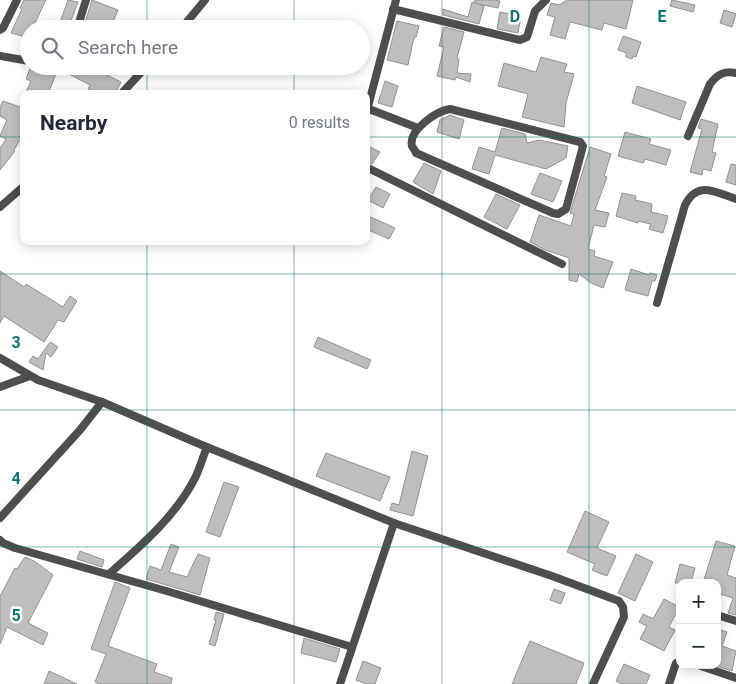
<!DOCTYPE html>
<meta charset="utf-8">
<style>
body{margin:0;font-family:Roboto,sans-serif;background:#f2f2f3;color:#1f2937}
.controls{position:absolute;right:15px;bottom:15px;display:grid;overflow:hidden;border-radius:10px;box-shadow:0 2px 12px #0003}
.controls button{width:45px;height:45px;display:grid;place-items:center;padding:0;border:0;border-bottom:1px solid #e0e1e3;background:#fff;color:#1f2937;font:25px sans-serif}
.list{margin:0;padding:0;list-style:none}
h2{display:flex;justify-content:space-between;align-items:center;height:65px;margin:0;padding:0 20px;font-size:21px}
h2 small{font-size:16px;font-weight:400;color:#747a83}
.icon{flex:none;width:28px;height:28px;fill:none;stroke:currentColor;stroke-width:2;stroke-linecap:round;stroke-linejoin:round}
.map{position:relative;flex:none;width:736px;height:684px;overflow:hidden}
.search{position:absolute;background:#fff;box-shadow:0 2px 12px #0003;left:20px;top:20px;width:350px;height:55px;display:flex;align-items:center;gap:12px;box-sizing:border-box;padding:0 18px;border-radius:28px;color:#747a83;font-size:19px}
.panel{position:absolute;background:#fff;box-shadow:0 2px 12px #0003;left:20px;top:90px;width:350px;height:155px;border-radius:10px}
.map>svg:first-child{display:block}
.building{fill:#bebebe;stroke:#929292}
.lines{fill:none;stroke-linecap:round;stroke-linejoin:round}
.minor{stroke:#4e4e4e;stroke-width:8}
.grid{fill:none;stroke:#0f766e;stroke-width:1;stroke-opacity:0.55}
.grid-label{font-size:16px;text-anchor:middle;font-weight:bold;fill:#0f766e;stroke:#fff;stroke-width:5;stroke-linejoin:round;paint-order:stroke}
</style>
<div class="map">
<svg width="736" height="684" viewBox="0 0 736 684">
<rect width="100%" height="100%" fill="#fff"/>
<g class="building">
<polygon points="24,0 46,0 35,23 49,29 29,29 29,38 11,33 22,9 20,8"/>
<polygon points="68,0 78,2 69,26 60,22"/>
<polygon points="92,0 118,10 110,29 83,29"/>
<polygon points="475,0 494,0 500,1 498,8 474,3"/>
<polygon points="567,0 633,0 626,29 604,23 602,30 570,22 565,39 550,35 555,17 547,15 551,3 559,5"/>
<polygon points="672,0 695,5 693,12 670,6"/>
<polygon points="472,2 484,6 479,24 443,15 443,9 468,17"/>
<polygon points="724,10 736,14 732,27 720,23"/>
<polygon points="500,12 521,16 518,33 497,29"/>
<polygon points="397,21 419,26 416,37 414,37 408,65 387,60"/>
<polygon points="444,27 464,32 457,58 459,59 457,73 471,74 470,82 456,77 455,80 437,76 444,47 439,46"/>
<polygon points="623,36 641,42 636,57 633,56 632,59 626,57 627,53 618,50"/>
<polygon points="541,57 567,64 564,72 574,74 566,103 564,127 522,117 528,94 498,86 504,63 536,72"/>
<polygon points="31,66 40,66 46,71 56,74 48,94 25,94 31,81 26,79"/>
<polygon points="70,66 88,66 121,82 115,94 97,94 88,89 90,85 67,73"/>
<polygon points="385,81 398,86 392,107 378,103"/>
<polygon points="637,86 686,102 680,120 632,103"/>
<polygon points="3,101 20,107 24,110 24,133 14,150 15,151 0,170 0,148 6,139 0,136 7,120 0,116 0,107"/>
<polygon points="450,115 464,120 459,139 437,132 440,120"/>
<polygon points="701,119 718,124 712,152 716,153 711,171 703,169 702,175 690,172 702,129 698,128"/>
<polygon points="502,128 525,134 527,143 539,140 568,146 566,158 546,169 495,155 489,174 472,169 479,147 495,152"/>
<polygon points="625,132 651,139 649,144 671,150 666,165 645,159 643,163 618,156"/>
<polygon points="366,145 380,152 372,164 366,160"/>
<polygon points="590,147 611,154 604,176 607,177 595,210 609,213 605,227 594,225 588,249 595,251 594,256 613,262 603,288 591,283 579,274 577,282 569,280 569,258 545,250 530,242 539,215 571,226 574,214 570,213"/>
<polygon points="424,163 441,171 433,194 413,182"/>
<polygon points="731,164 736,165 736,185 726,182"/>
<polygon points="540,173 562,181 553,202 531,194"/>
<polygon points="376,187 390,194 383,208 368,200"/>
<polygon points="622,193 636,196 635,200 652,204 651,212 668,216 663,233 649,229 651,224 638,221 638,223 616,216"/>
<polygon points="496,194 520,205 507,229 484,217"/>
<polygon points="366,215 395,228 389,239 366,229"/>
<polygon points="631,269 649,275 650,273 657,275 655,281 652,281 648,296 625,290"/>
<polygon points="0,271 24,287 26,284 63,307 70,296 77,301 64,322 58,320 44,342 4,316 0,323"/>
<polygon points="318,337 371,360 367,369 314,347"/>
<polygon points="50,342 58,347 51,357 46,353 43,370 29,362 33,356 38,359"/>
<polygon points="412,451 428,456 413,516 390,510 392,503 399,505"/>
<polygon points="326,453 390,477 380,501 316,476"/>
<polygon points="224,482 239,487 220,537 206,532"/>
<polygon points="585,511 609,522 597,548 616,556 607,576 592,570 595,564 567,552"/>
<polygon points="716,541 735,546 727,575 736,578 736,615 728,613 733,598 717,593 717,583 703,583"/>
<polygon points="171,544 179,547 169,572 187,577 198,554 210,558 200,595 146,579 150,566 161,570"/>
<polygon points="80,551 104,560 102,567 77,559"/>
<polygon points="636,554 653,562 635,601 618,593"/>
<polygon points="25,557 34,561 53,575 28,623 48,633 43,645 7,627 0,644 0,596 15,568 17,569"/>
<polygon points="680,564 695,568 691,583 675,583"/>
<polygon points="115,582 130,588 108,646 157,664 154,672 172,678 171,684 99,684 95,682 106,654 91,649"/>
<polygon points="554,589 565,593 561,604 550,600"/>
<polygon points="664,599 679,607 669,627 675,630 664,651 640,639 647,626 639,622 643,614 653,619"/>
<polygon points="216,612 224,614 215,646 209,644 216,620 214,620"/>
<polygon points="717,629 727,632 722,646 736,651 732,671 717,666"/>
<polygon points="304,638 340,649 336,662 301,653"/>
<polygon points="530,641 584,663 576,684 512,684"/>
<polygon points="363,661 381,668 375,684 367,684 356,680"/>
<polygon points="624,664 650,675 646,684 622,684 616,681"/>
<polygon points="49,671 77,684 44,684"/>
</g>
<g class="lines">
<g class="minor">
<polyline points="393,9 520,40 527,37 535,11 546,0"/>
<polyline points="77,29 86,0"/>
<polyline points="181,29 205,0"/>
<polyline points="0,30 3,28 17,0"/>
<polyline points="0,56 29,61"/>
<polyline points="48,66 58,69 63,66"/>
<polyline points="121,94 147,66"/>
<polyline points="369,109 418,128"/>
<path d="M450,109l130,33 3,4 -17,63 -8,5 -5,-1 -137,-60c-1,-3 -3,-5 -4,-7 -4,-16 25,-35 38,-37z"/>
<polyline points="366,114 396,0"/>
<path d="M688,136l22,-52c7,-9 14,-14 26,-11"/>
<polyline points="366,167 562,264"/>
<polyline points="0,207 24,186"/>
<path d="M657,303l28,-98c13,-25 30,-13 51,-6"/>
<polyline points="0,358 38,380 102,402 197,443 394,523 340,684"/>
<polyline points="0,387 30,376"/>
<polyline points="0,518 80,430 102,402"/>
<polyline points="394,523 552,576 619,601 623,607 624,617 593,684"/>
<polyline points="0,540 3,543 15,548 170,592 352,647"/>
<path d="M109,574c32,-28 68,-59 87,-98 4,-9 7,-19 11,-29"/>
<polyline points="717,615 736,621"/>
<polyline points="698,665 736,678"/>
<polyline points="669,684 676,663 680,661"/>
</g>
</g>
<path class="grid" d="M147,0v29M294,0v29M442,0v684M589,0v684M147,66v28M294,66v28M0,137h24M366,137h370M147,241v443M294,241v443M0,274h736M0,410h736M0,547h736"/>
<g class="grid-label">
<text x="515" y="22">D</text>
<text x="662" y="22">E</text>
<text x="16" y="348">3</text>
<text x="16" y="484">4</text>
<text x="16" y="621">5</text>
</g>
</svg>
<div class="controls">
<button>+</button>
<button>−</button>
</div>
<div class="search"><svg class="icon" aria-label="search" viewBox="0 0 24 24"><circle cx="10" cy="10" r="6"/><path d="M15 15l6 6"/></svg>Search here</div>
<section class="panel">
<h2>Nearby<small>0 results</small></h2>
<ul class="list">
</ul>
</section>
</div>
